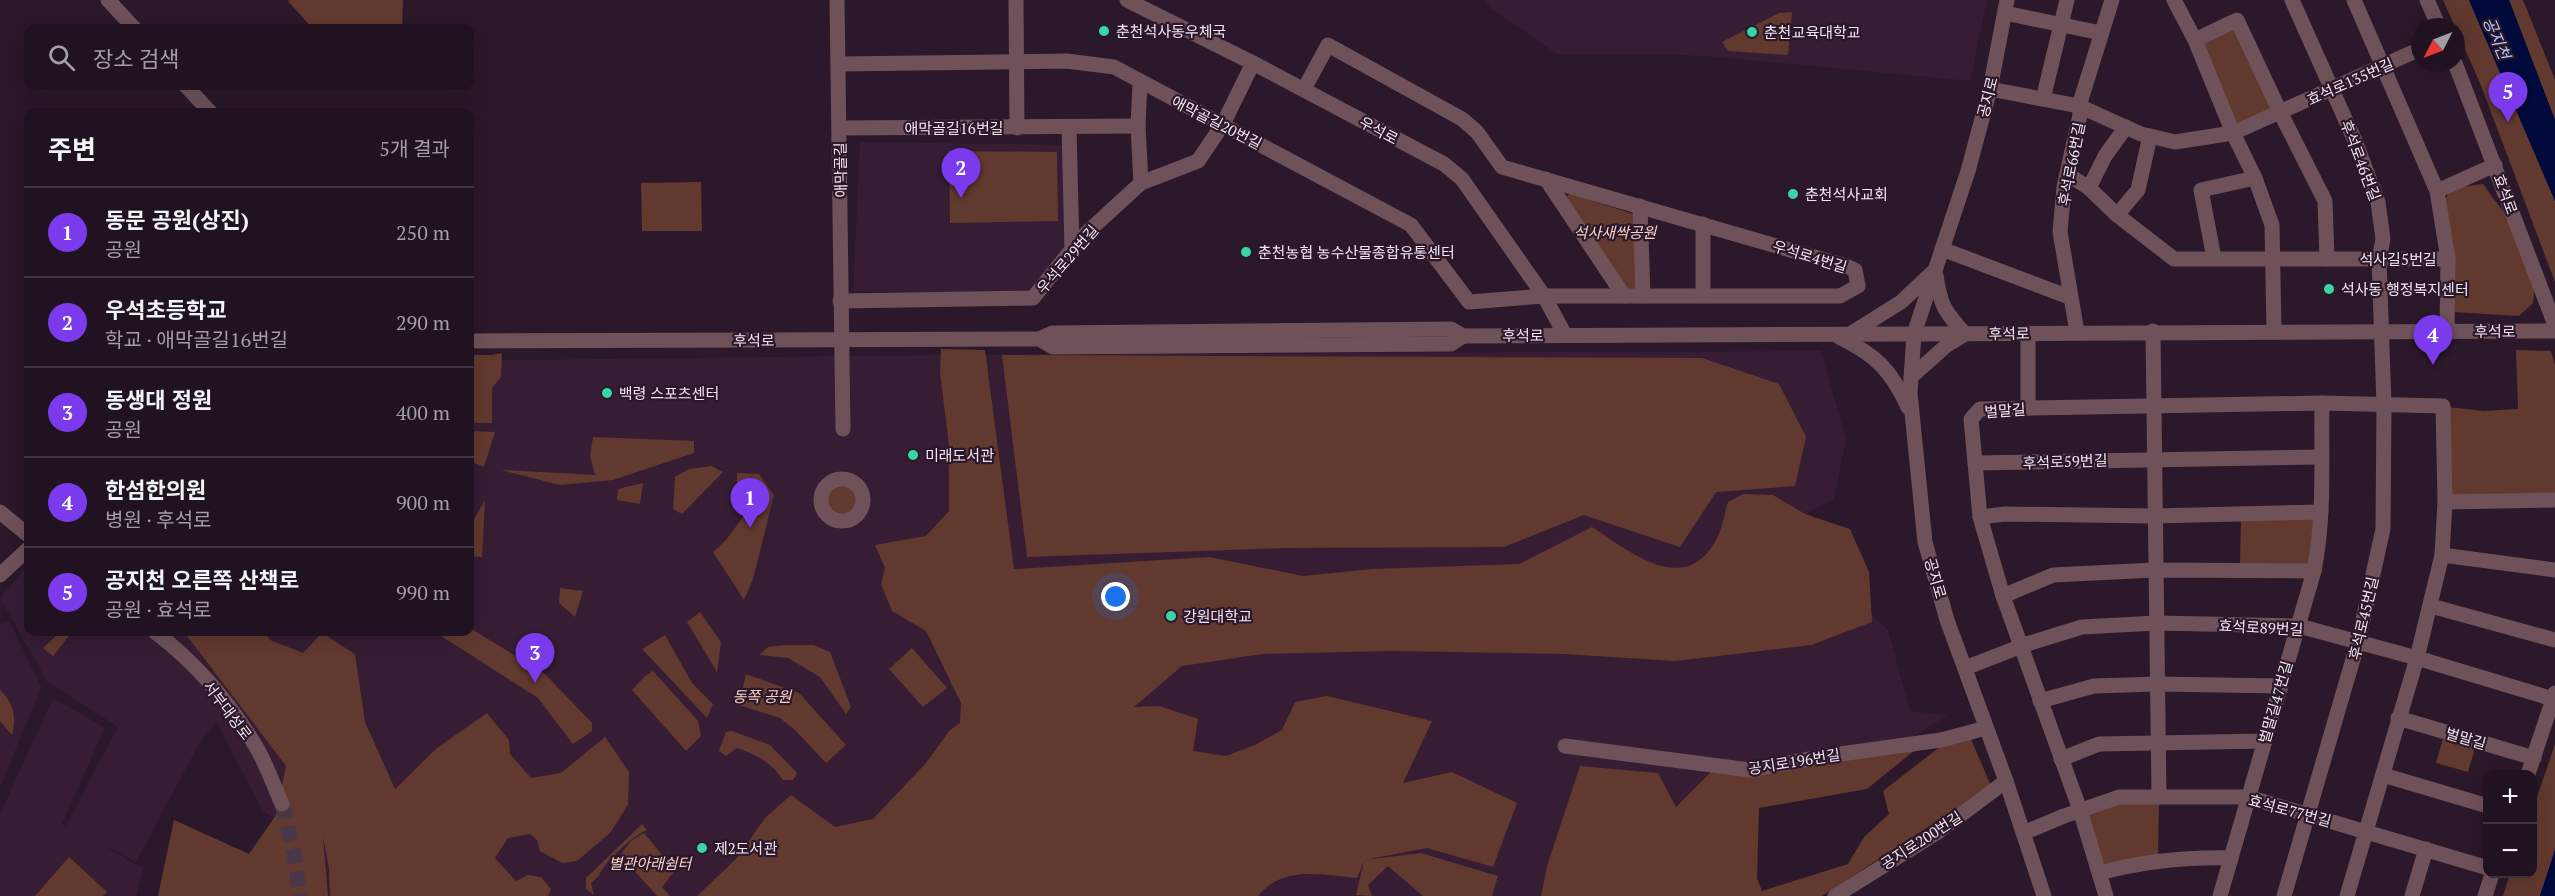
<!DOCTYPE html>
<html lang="ko">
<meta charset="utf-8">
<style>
body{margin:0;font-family:"PT Serif","Noto Sans KR",serif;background:#2d202d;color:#f1f3f6}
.controls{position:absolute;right:18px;bottom:18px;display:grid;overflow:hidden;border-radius:12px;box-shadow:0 6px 24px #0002}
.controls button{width:54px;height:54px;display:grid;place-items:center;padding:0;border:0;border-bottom:2px solid #3d323e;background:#201220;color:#f1f3f6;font:30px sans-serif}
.compass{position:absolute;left:2411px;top:18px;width:54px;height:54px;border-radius:50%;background:#201220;box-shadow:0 6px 24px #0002;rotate:228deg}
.you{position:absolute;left:1116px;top:597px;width:21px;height:21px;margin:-15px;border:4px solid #fff;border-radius:50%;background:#1a73e8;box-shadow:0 0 0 9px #1a73e833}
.badge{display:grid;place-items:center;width:39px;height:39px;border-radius:50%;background:#7c3aed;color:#fff;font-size:20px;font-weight:700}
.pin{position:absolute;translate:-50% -50px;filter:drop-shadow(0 2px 3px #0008)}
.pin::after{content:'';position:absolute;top:32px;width:21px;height:18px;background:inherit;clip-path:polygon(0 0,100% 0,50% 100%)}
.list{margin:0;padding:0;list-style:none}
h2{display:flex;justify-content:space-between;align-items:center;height:78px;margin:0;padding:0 24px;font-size:26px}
h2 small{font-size:20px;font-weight:400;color:#a29ea5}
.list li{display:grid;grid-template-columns:39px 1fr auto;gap:18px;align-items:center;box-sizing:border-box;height:90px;padding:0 24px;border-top:2px solid #3d323e}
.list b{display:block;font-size:22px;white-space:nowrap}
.list p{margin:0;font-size:20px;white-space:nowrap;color:#a29ea5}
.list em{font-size:20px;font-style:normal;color:#a29ea5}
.icon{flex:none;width:33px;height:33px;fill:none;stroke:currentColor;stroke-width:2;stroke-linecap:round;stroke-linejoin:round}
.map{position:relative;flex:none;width:2555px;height:896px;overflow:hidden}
.search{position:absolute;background:#201220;box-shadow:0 6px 24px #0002;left:24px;top:24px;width:450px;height:66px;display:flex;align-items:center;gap:15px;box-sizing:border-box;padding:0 21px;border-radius:12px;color:#a29ea5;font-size:22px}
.panel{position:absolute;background:#201220;box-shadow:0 6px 24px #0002;left:24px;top:108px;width:450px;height:528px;border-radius:12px}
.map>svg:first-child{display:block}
.built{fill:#361d34}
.green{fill:#62392f}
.water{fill:#010a3a}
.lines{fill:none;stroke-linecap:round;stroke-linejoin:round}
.minor-tunnel{stroke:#493748;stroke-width:15;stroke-dasharray:15 8;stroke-linecap:butt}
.minor{stroke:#6f5159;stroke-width:15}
.poi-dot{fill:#3bd4a4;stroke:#2b182a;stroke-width:2}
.labels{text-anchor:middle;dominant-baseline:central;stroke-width:4.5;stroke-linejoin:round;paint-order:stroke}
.poi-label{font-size:15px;fill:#f2e5f1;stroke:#2b182a;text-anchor:start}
.street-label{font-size:15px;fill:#f2e5f1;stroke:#2b182a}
.park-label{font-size:15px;font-style:italic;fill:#fad0c6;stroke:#2b182a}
.water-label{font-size:16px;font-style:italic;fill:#b3cbfc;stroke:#2b182a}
</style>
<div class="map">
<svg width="2555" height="896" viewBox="0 0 2555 896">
<rect width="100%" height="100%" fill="#2b182a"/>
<g class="built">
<polygon points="1485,0 1987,0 1970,81 1717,57 1664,54 1557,54 1492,9"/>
<polygon points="860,142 1062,145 1067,251 1032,295 853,291"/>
<polygon points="1821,351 1846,440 1834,499 1795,520 1856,601 1888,630 1910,711 1948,715 1870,763 1711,814 1664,896 316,896 315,847 262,810 217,722 200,742 136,862 93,840 143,868 136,896 0,896 0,814 53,698 105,728 62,823 66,826 118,727 47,681 0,598 28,565 28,632 470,632 470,358 512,360 943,355"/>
<polygon points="10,622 41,687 0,788 0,624"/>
</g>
<g class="green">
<polygon points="289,0 403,0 402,28 312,28 288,1"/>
<polygon points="2443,0 2469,0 2555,201 2555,282 2480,83"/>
<polygon points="2509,0 2523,0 2555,80 2555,120"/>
<polygon points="1792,12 1788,55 1728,51 1722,42 1779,13"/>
<polygon points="2236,27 2270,108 2237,127 2202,45"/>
<polygon points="949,151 1057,152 1058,221 950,223"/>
<polygon points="701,182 702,231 642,231 641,183"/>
<polygon points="2483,184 2510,221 2535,285 2533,303 2519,316 2453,312 2445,200 2451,188"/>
<polygon points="1570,194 1637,215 1640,288 1629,291 1564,198"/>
<path d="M941,349l44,1 29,219 195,-12 94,19 69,-7 147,-5 73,-37c37,24 91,70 123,15 7,-11 9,-27 13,-40l15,-8 30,1 32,19 45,15 19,43 3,50 -61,23 -136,16 -111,-7 -173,-3 -129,3 -80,12 -48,41 25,-1 39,13 -5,32 33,5 29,-11 27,-15 13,-28 32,-6 105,25 -29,62 49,-11 65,31 -24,64 -66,-19 -63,12 57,-7 77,23 -6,20h-69l-35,-30 -20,19 4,11 -16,-1 8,-34 -7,17c-35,-3 -74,-13 -99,18h-561l40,-38 28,-40 26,-23 44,32 38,-8 53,-56 24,-33 10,-7 1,-20 -35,-72 -34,-20 -11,-27 4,-16 -10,-23 51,-9 23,-25v-65l-9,-74z"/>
<polygon points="2516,350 2551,351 2555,365 2555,497 2452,496 2448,407 2484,411 2518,409"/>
<polygon points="502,353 501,377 492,388 492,423 470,423 470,355 492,355"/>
<polygon points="1002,355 1702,358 1779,384 1806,437 1795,486 1716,492 1680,547 1584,515 1504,547 1286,548 1027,557"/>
<polygon points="470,431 495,432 484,467 470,461"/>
<polygon points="593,437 694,441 694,453 613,480 560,485 501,470 595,475 590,456"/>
<polygon points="712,466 723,472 682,514 673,509 675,477 689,469"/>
<polygon points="737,473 759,474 774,495 753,579 744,600 713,552 726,540 743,517 737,497"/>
<circle cx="842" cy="498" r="17"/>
<polygon points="643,483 640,504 617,500 618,489"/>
<polygon points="485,500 482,557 470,556 470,527"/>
<polygon points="2315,516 2311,567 2240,564 2241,517"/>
<polygon points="560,588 583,591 575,617 559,603"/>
<polygon points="700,612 721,642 717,672 687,622"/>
<polygon points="470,628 545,674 592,723 592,731 573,744 538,698 435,632 470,632"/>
<polygon points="60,632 72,632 53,656 43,648"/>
<polygon points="184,632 265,632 270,640 303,653 322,633 355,654 365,722 395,789 437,748 487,713 509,740 510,754 531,778 561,773 605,737 629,772 628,805 610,833 577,861 562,863 540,851 537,840 530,834 508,838 495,858 516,881 528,875 541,877 551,889 548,896 330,896 329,869 323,836 328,896 158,896 174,820 249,854 276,815 286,766"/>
<polygon points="665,635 692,683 713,704 707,718 642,649"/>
<polygon points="787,645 814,645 830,652 851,707 846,714 820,677 788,658 759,655 768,647"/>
<polygon points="912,648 947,688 923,707 889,669"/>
<polygon points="653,671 698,721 701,736 686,751 632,690 645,676"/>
<polygon points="746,674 799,693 846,745 826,763 795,730 780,718 739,705"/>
<path d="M0,690c13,12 17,27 12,45l-12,-14z"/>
<path d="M732,731l38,14 27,28 -4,7h-10c-12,-18 -26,-25 -46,-32l-11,8 -7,-5 7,-19z"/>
<polygon points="1968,732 1991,786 1822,896 1541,896 1547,866 1580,766 1658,773 1676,807 1718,765 1749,765 1931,737 1867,789 1759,808 1757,878 1762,891 1848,864 1864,837 1889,814 1883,791 1954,736"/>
<polygon points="2443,739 2475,748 2468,772 2436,763"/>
<polygon points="2555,744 2555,850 2540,896 2503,896 2510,874 2532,874 2533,809"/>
<polygon points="2128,798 2159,801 2158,857 2104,864 2085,809"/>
<path d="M642,824l5,6c-11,3 -46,35 -48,46l-8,7 3,12 -8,-6v-11z"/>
<polygon points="644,833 673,868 673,873 662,887 670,896 657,896 620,855 631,841"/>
<polygon points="69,857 107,892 103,896 35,896"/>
</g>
<g class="water">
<polygon points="2469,0 2509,0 2555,120 2555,201"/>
<polygon points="2555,850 2555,896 2540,896"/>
</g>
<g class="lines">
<polyline class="minor-tunnel" points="282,804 294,854 300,896"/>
<g class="minor">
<polyline points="108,0 134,28"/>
<polyline points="837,0 843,429"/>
<polyline points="1016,0 1017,128"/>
<polyline points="1127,0 1253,63 1444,164 1462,179 1544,296 1565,335"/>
<polyline points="2007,0 1990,89 1968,171 1914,334 1910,393 1925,542 1947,620 2006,781 2044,896"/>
<polyline points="2174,0 2195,40 2233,133 2255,178 2272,225 2274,331"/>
<polyline points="2354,0 2437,191 2448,259 2447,331"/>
<polyline points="2427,0 2439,27"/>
<polyline points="2005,13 2101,33"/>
<polyline points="2195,40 2237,20 2280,112 2325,201 2327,259"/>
<polyline points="2455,63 2555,325"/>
<polyline points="839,64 1067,61 1114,67 1411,225 1469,302 1544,296 1840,296 1858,286 1855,270 1846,266 1502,167 1477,132 1462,119 1328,45 1304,89"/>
<polyline points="1140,82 1138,126 1141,183"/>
<polyline points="186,86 210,112"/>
<polyline points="1990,89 2079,106 2141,134 2175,142 2233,133 2420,49"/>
<polyline points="2043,99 2067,0"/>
<polyline points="1069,127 1072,249"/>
<polyline points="839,128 1138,126"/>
<polyline points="2067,174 2089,188 2117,215 2174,259 2448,259"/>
<polyline points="1546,179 1624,296"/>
<polyline points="2089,188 2105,156 2126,127"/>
<polyline points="2437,191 2495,165"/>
<polyline points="1640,206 1643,296"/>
<polyline points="2117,215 2138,190 2150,136"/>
<polyline points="1703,224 1703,295"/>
<polyline points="1942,249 2069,297"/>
<polyline points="2214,258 2201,190 2255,178"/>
<polyline points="840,301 1033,298 1081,238 1141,183 1198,161 1223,124 1253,63"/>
<polyline points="2153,331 2159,797"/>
<polyline points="2077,332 2060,232 2064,187 2080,115 2079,106 2112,0"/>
<polyline points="2028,333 2028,408"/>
<polyline points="1850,334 1901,302 1932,273"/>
<path d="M1839,337c37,18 52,33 69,70"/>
<polyline points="1039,339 1053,347 1451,344 1463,336"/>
<path d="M470,341l569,-2 13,-6 399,-4 12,7c364,-3 728,-4 1092,-5"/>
<path d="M1911,377l36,-32 18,-11c-20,-22 -25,-29 -29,-59"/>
<polyline points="1975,463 2321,457"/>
<circle cx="842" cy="500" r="21"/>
<polyline points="2445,502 2555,500"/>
<polyline points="0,512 28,535"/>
<polyline points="1980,517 2005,514 2154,516 2321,512"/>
<polyline points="2442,555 2555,570"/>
<polyline points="0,575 28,549"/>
<polyline points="2003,596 2053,575 2155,570 2314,571"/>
<polyline points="2431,606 2555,640"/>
<path d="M155,632c40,30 74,70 100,113 11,18 18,39 27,59"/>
<polyline points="1965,668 2027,644 2082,627 2157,623 2299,626 2417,658 2553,699"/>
<polyline points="2040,701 2094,686 2158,684 2281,686"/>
<polyline points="2398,718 2534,758"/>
<polyline points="1565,746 1750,770 1826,756 1941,740 1986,728"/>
<polyline points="2061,759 2099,744 2265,741"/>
<polyline points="2528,774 2555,693"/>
<polyline points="2383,775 2488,806"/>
<polyline points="2023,833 2064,816 2119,797 2248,797 2488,868"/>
<path d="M2100,873c44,-12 86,-16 131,-15"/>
<polyline points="1835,896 1938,832 2006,781"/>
<polyline points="2106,896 2080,810 2003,596 1980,517 1971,419 1980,409 2322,403 2443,406 2445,502 2442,555 2417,658 2347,896"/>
<path d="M2220,896l94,-325c11,-55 7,-112 8,-168"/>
<polyline points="2284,896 2358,642 2383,529 2384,405 2379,260 2383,239 2378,202 2355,141 2292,0"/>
<polyline points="2412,896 2426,849"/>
<polyline points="2485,896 2492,874"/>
</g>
</g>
<g class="poi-dot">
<circle cx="1104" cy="31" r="6"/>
<circle cx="1752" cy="32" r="6"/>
<circle cx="1793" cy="194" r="6"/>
<circle cx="1246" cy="252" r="6"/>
<circle cx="2329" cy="289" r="6"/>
<circle cx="607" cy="393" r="6"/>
<circle cx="913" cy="455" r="6"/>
<circle cx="1171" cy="616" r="6"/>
<circle cx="702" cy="848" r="6"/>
</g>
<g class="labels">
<g class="poi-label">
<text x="1116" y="31">춘천석사동우체국</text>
<text x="1764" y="32">춘천교육대학교</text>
<text x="1805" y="194">춘천석사교회</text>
<text x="1258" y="252">춘천농협 농수산물종합유통센터</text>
<text x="2341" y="289">석사동 행정복지센터</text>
<text x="619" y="393">백령 스포츠센터</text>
<text x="925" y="455">미래도서관</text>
<text x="1183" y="616">강원대학교</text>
<text x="714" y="848">제2도서관</text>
</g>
<g class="street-label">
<text transform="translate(2350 81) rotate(-24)">효석로135번길</text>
<text transform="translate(1987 97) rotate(-76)">공지로</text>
<text transform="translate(1217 122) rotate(27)">애막골길20번길</text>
<text x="954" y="128">애막골길16번길</text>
<text transform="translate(1379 130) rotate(28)">우석로</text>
<text transform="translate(2361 160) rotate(69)">후석로46번길</text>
<text transform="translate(2071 164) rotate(-79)">후석로66번길</text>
<text transform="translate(840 170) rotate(-91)">애막골길</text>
<text transform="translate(2506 194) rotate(70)">효석로</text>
<text transform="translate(1810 256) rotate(17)">우석로4번길</text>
<text transform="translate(1067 259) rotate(-49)">우석로29번길</text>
<text x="2398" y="259">석사길5번길</text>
<text x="2495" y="331">후석로</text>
<text transform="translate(2009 333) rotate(-1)">후석로</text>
<text x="1523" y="335">후석로</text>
<text x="754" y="340">후석로</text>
<text transform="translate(2005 410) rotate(-4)">벌말길</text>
<text transform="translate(2065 461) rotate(-2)">후석로59번길</text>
<text transform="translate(1936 578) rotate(74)">공지로</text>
<text transform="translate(2363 618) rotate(-77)">후석로45번길</text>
<text transform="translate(2261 627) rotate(3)">효석로89번길</text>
<text transform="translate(2275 702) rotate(-74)">벌말길47번길</text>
<text transform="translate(228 710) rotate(53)">서부대성로</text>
<text transform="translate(2466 738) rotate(16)">벌말길</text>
<text transform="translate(1794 761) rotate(-9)">공지로196번길</text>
<text transform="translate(2290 810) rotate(15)">효석로77번길</text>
<text transform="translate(1921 840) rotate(-33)">공지로200번길</text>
</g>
<g class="park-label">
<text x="1615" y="232">석사새싹공원</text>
<text x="762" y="696">동쪽 공원</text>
<text x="650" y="863">별관아래쉼터</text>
</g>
<g class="water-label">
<text transform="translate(2497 38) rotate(67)">공지천</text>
</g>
</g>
</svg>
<div class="controls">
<button>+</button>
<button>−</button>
</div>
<svg class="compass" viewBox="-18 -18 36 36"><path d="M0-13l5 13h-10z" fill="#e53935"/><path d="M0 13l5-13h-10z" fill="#a29ea5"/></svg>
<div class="you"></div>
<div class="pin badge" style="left:750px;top:528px">1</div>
<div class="pin badge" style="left:961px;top:198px">2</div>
<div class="pin badge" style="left:535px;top:683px">3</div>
<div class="pin badge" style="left:2433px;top:365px">4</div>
<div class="pin badge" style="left:2508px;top:122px">5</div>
<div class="search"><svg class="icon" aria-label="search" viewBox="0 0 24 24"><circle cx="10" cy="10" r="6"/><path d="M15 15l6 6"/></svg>장소 검색</div>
<section class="panel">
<h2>주변<small>5개 결과</small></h2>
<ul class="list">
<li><span class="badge">1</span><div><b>동문 공원(상진)</b><p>공원</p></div><em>250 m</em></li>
<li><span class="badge">2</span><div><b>우석초등학교</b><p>학교 · 애막골길16번길</p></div><em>290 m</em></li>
<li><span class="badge">3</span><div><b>동생대 정원</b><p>공원</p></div><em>400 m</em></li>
<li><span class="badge">4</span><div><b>한섬한의원</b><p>병원 · 후석로</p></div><em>900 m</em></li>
<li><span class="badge">5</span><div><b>공지천 오른쪽 산책로</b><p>공원 · 효석로</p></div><em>990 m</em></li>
</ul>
</section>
</div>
